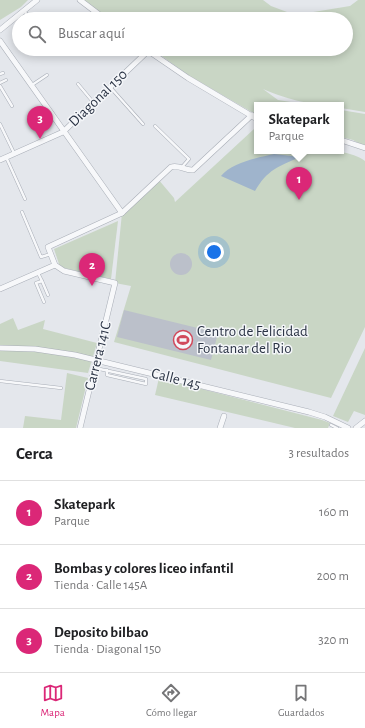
<!DOCTYPE html>
<html lang="es">
<meta charset="utf-8">
<style>
body{margin:0;font-family:"Alegreya Sans",sans-serif;background:#f6f6f6;color:#202124}
.you{position:absolute;left:214px;top:252px;width:14px;height:14px;margin:-10px;border:3px solid #fff;border-radius:50%;background:#1a73e8;box-shadow:0 0 0 6px #1a73e833}
.badge{display:grid;place-items:center;width:26px;height:26px;border-radius:50%;background:#db2777;color:#fff;font-size:13px;font-weight:700}
.pin{position:absolute;translate:-50% -33px;filter:drop-shadow(0 1px 2px #0008)}
.pin::after{content:'';position:absolute;top:21px;width:14px;height:12px;background:inherit;clip-path:polygon(0 0,100% 0,50% 100%)}
.popup{position:absolute;left:254px;top:102px;width:90px;height:52px;box-sizing:border-box;display:grid;place-content:center;border-radius:0px;background:#fff;filter:drop-shadow(0 1px 3px #0005);font-size:13px;white-space:nowrap;color:#757577}
.popup b{font-size:15px;color:#202124}
.popup::after{content:'';position:absolute;left:50%;top:100%;margin-left:-8px;border:8px solid transparent;border-top-color:#fff}
.list{margin:0;padding:0;list-style:none}
h2{display:flex;justify-content:space-between;align-items:center;height:52px;margin:0;padding:0 16px;font-size:17px}
h2 small{font-size:13px;font-weight:400;color:#757577}
.list li{display:grid;grid-template-columns:26px 1fr auto;gap:12px;align-items:center;box-sizing:border-box;height:64px;padding:0 16px;border-top:1px solid #e0e0e0}
.list b{display:block;font-size:15px;white-space:nowrap}
.list p{margin:0;font-size:13px;white-space:nowrap;color:#757577}
.list em{font-size:13px;font-style:normal;color:#757577}
.icon{flex:none;width:22px;height:22px;fill:none;stroke:currentColor;stroke-width:2;stroke-linecap:round;stroke-linejoin:round}
.map{position:relative;flex:none;width:365px;height:428px;overflow:hidden}
.search{position:absolute;background:#fff;box-shadow:0 2px 10px #0003;left:12px;right:12px;top:12px;height:44px;display:flex;align-items:center;gap:10px;box-sizing:border-box;padding:0 14px;border-radius:22px;color:#757577;font-size:15px}
.sheet{height:244px;background:#fff}
nav{display:flex;justify-content:space-around;align-items:center;box-sizing:border-box;height:56px;border-top:1px solid #e0e0e0;background:#fff;font-size:11px;color:#757577}
nav a{display:grid;justify-items:center;gap:2px}
nav .on{color:#db2777}
.map>svg:first-child{display:block}
.green{fill:#c9d6c5}
.water{fill:#9fb4cc}
.building{fill:#bbc0ca}
.lines{fill:none;stroke-linecap:round;stroke-linejoin:round}
.service-casing{stroke:#a9aeb7;stroke-width:3.5}
.minor-casing{stroke:#a9aeb7;stroke-width:6}
.service{stroke:#f7f8fa;stroke-width:2.5}
.minor{stroke:#f7f8fa;stroke-width:5}
.labels{text-anchor:middle;dominant-baseline:central;stroke-width:3;stroke-linejoin:round;paint-order:stroke}
.street-label{font-size:15px;fill:#2b3445;stroke:#f4f6f9}
.poi-label{font-size:15px;fill:#2b3445;stroke:#f4f6f9;text-anchor:start}
</style>
<div class="map">
<svg width="365" height="428" viewBox="0 0 365 428">
<rect width="100%" height="100%" fill="#e4e7ec"/>
<g class="green">
<polygon points="0,0 28,0 21,7 0,20"/>
<path d="M82,0h181l8,6 24,9 55,-9 8,-6h7v112l-24,-4v-3c-32,0 -49,-4 -78,-16l15,11 32,5h-53v10l-69,-40 -36,-26h194v-30h-237z"/>
<polygon points="341,110 365,114 365,147 353,140 341,137"/>
<path d="M254,129l3,1v21c28,0 86,-7 108,10v166l-34,71 -217,-56 17,-56 -16,-3 7,-70 36,-34 16,19 1,4z"/>
<polygon points="118,221 111,279 60,267 54,249"/>
<polygon points="13,318 18,330 45,320 43,329 97,343 88,373 0,361 0,324"/>
<polygon points="365,348 365,415 354,411 348,422 333,416"/>
<polygon points="67,373 88,378 76,428 23,428 25,416 61,420"/>
<polygon points="159,378 322,420 330,423 328,428 295,428 155,395"/>
</g>
<path class="water" d="M274,154l26,3c-21,9 -33,13 -45,34l-34,-15c11,-14 36,-18 53,-22z"/>
<g class="building">
<circle cx="181" cy="264" r="11"/>
<polygon points="124,310 218,333 211,360 117,337"/>
</g>
<g class="lines">
<defs>
<g id="service">
<polyline points="24,11 31,19"/>
<polyline points="0,74 3,73"/>
<polyline points="0,83 6,80"/>
<polyline points="78,84 93,102"/>
<polyline points="32,85 47,75"/>
<polyline points="0,86 12,106"/>
<polyline points="110,87 143,124"/>
<polyline points="0,124 14,153"/>
<polyline points="155,126 189,159 182,167"/>
<polyline points="6,157 25,199"/>
<polyline points="22,212 41,257 51,254"/>
<polyline points="38,273 42,281 36,283 44,302"/>
<polyline points="42,281 48,295"/>
<polyline points="95,368 146,379 146,384 107,375 107,370"/>
<polyline points="0,381 61,388"/>
<polyline points="331,425 337,428"/>
</g>
<g id="minor">
<polyline points="80,0 105,19"/>
<polyline points="0,30 37,0"/>
<polyline points="0,41 122,213"/>
<polyline points="147,50 188,78 257,119"/>
<polyline points="341,140 365,148"/>
<polyline points="0,160 63,132 148,51"/>
<path d="M55,265l-7,-18 74,-34 49,-46c8,-3 14,4 22,3l59,-55"/>
<polyline points="55,265 64,271 115,283 80,428"/>
<polyline points="0,289 55,265"/>
<polyline points="0,348 35,349 75,355 309,412 325,417 348,428"/>
<polyline points="220,428 224,416"/>
<polyline points="356,428 365,421"/>
</g>
</defs>
<use href="#service" class="service-casing"/>
<use href="#minor" class="minor-casing"/>
<use href="#service" class="service"/>
<use href="#minor" class="minor"/>
</g>
<defs>
<symbol id="stadium-ring" viewBox="-11 -11 22 22"><circle r="9.5" fill="#f4f6f9" stroke="#d1495b" stroke-width="1.5"/><path d="M0-5a6.5 5 0 1 0 0 10a6.5 5 0 1 0 0-10ZM-3.5-1.8h7v3.6h-7Z" fill="#d1495b"/></symbol>
</defs>
<g fill-rule="evenodd">
<use href="#stadium-ring" x="172" y="329" width="22" height="22"/>
</g>
<g class="labels">
<g class="street-label">
<text transform="translate(98 98) rotate(-44)">Diagonal 150</text>
<text transform="translate(98 356) rotate(-76)">Carrera 141C</text>
<text transform="translate(176 379) rotate(14)">Calle 145</text>
</g>
<g class="poi-label">
<text x="197" y="331">Centro de Felicidad<tspan x="197" dy="17">Fontanar del Rio</tspan></text>
</g>
</g>
</svg>
<div class="you"></div>
<div class="pin badge" style="left:299px;top:200px">1</div>
<div class="popup"><b>Skatepark</b>Parque</div>
<div class="pin badge" style="left:92px;top:286px">2</div>
<div class="pin badge" style="left:40px;top:139px">3</div>
<div class="search"><svg class="icon" aria-label="search" viewBox="0 0 24 24"><circle cx="10" cy="10" r="6"/><path d="M15 15l6 6"/></svg>Buscar aquí</div>
</div>
<section class="sheet">
<h2>Cerca<small>3 resultados</small></h2>
<ul class="list">
<li><span class="badge">1</span><div><b>Skatepark</b><p>Parque</p></div><em>160 m</em></li>
<li><span class="badge">2</span><div><b>Bombas y colores liceo infantil</b><p>Tienda · Calle 145A</p></div><em>200 m</em></li>
<li><span class="badge">3</span><div><b>Deposito bilbao</b><p>Tienda · Diagonal 150</p></div><em>320 m</em></li>
</ul>
</section>
<nav>
<a class="on"><svg class="icon" aria-label="map" viewBox="0 0 24 24"><path d="M3 6l6-2 6 2 6-2v14l-6 2-6-2-6 2zM9 4v14M15 6v14"/></svg>Mapa</a>
<a><svg class="icon" aria-label="directions" viewBox="0 0 24 24"><path d="M12 3l9 9-9 9-9-9zM9 14v-3h6M13 9l2 2-2 2"/></svg>Cómo llegar</a>
<a><svg class="icon" aria-label="saved" viewBox="0 0 24 24"><path d="M7 4h10v16l-5-4-5 4z"/></svg>Guardados</a>
</nav>
